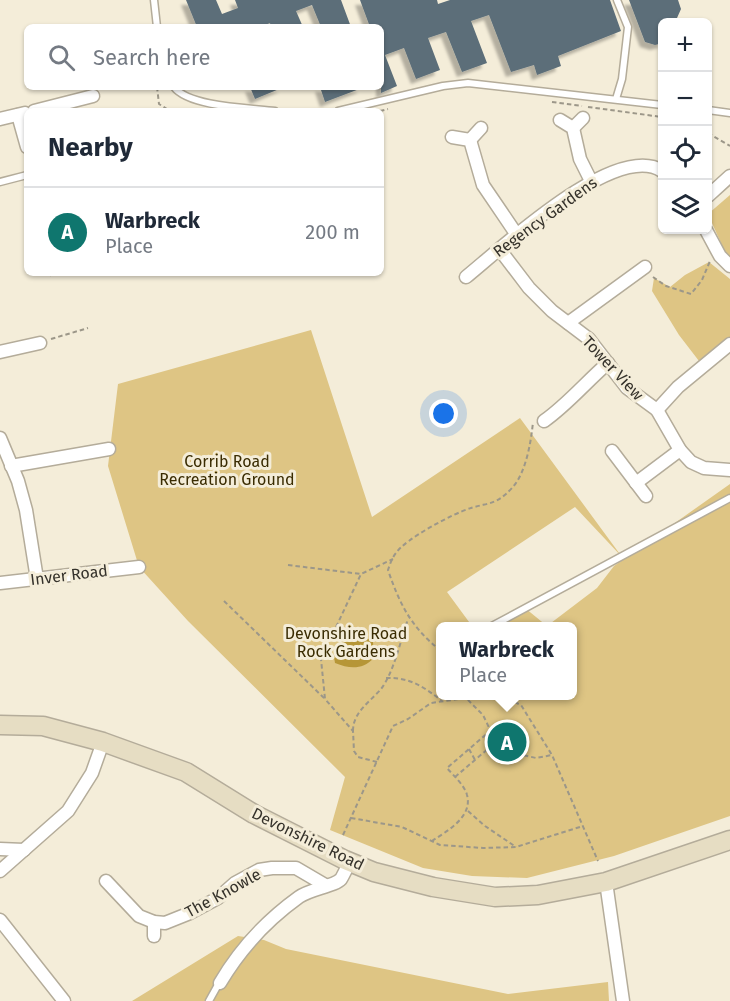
<!DOCTYPE html>
<meta charset="utf-8">
<style>
body{margin:0;font-family:"Fira Sans",sans-serif;background:#f6f6f7;color:#1f2937}
.controls{position:absolute;right:18px;top:18px;display:grid;overflow:hidden;border-radius:9px;box-shadow:0 2px 4px #0004}
.controls button{width:54px;height:54px;display:grid;place-items:center;padding:0;border:0;border-bottom:2px solid #e0e1e3;background:#fff;color:#1f2937;font:30px sans-serif}
.you{position:absolute;left:444px;top:414px;width:21px;height:21px;margin:-15px;border:4px solid #fff;border-radius:50%;background:#1a73e8;box-shadow:0 0 0 9px #1a73e833}
.badge{display:grid;place-items:center;width:39px;height:39px;border-radius:50%;background:#0f766e;color:#fff;font-size:20px;font-weight:700}
.pin{position:absolute;translate:-50% -50%;border:3px solid #fff;box-shadow:0 2px 6px #0006}
.popup{position:absolute;left:436px;top:622px;width:141px;height:78px;box-sizing:border-box;display:grid;place-content:center;border-radius:9px;background:#fff;filter:drop-shadow(0 2px 4px #0005);font-size:20px;white-space:nowrap;color:#747a83}
.popup b{font-size:22px;color:#1f2937}
.popup::after{content:'';position:absolute;left:50%;top:100%;margin-left:-12px;border:12px solid transparent;border-top-color:#fff}
.list{margin:0;padding:0;list-style:none}
h2{display:flex;justify-content:space-between;align-items:center;height:78px;margin:0;padding:0 24px;font-size:26px}
h2 small{font-size:20px;font-weight:400;color:#747a83}
.list li{display:grid;grid-template-columns:39px 1fr auto;gap:18px;align-items:center;box-sizing:border-box;height:90px;padding:0 24px;border-top:2px solid #e0e1e3}
.list b{display:block;font-size:22px;white-space:nowrap}
.list p{margin:0;font-size:20px;white-space:nowrap;color:#747a83}
.list em{font-size:20px;font-style:normal;color:#747a83}
.icon{flex:none;width:33px;height:33px;fill:none;stroke:currentColor;stroke-width:2;stroke-linecap:round;stroke-linejoin:round}
.map{position:relative;flex:none;width:730px;height:1001px;overflow:hidden}
.search{position:absolute;background:#fff;box-shadow:0 2px 4px #0004;left:24px;top:24px;width:360px;height:66px;display:flex;align-items:center;gap:15px;box-sizing:border-box;padding:0 21px;border-radius:9px;color:#747a83;font-size:22px}
.panel{position:absolute;background:#fff;box-shadow:0 2px 4px #0004;left:24px;top:108px;width:360px;height:168px;border-radius:9px}
.map>svg:first-child{display:block}
.green{fill:#dec584}
.water{fill:#b69637}
.building{fill:#5c6e79;filter:url(#shadow)}
.lines{fill:none;stroke-linecap:round;stroke-linejoin:round}
.lane-casing{stroke:#b4ac9a;stroke-width:9}
.street-casing{stroke:#b4ac9a;stroke-width:15}
.secondary-casing{stroke:#b4ac9a;stroke-width:21}
.path{stroke:#9c9789;stroke-width:2;stroke-dasharray:4.5 3;stroke-linecap:butt}
.lane{stroke:#fff;stroke-width:6}
.street{stroke:#fff;stroke-width:12}
.secondary{stroke:#e6ddc3;stroke-width:18}
.labels{text-anchor:middle;dominant-baseline:central;stroke-width:6;stroke-linejoin:round;paint-order:stroke}
.street-label{font-size:16px;fill:#35322b;stroke:#f4edd9}
.park-label{font-size:16px;fill:#3a2c02;stroke:#f4edd9}
</style>
<div class="map">
<svg width="730" height="1001" viewBox="0 0 730 1001">
<defs>
<filter id="shadow"><feDropShadow dx="-5" dy="5" stdDeviation="1.5" flood-color="#0004"/></filter>
</defs>
<rect width="100%" height="100%" fill="#f4edd9"/>
<g class="green">
<polygon points="730,195 730,258 724,250 708,214"/>
<polygon points="709,262 730,279 730,337 699,361 679,335 652,291 654,278 670,287 685,275"/>
<polygon points="311,330 372,517 520,418 622,557 575,507 447,592 472,626 441,626 441,696 573,696 573,626 492,626 525,608 547,626 597,588 614,566 730,484 730,816 614,856 527,878 472,876 423,868 330,830 345,777 188,621 139,567 108,466 118,384"/>
<polygon points="238,936 264,940 286,949 508,994 608,982 609,1001 132,1001"/>
</g>
<path class="water" d="M346,637l21,1 6,4 1,16c-12,12 -24,11 -39,5 -3,-13 2,-18 11,-26z"/>
<g class="building">
<polygon points="186,0 216,0 222,14 238,8 235,0 341,0 351,27 321,27 312,5 296,11 303,27 271,27 270,23 260,27 197,27"/>
<polygon points="360,0 437,0 438,4 450,0 610,0 621,31 558,56 561,66 537,75 534,65 511,72 489,15 471,21 487,63 462,72 446,32 428,38 440,70 416,79 404,48 385,55 397,86 381,93 381,27 370,27"/>
<polygon points="629,0 678,0 681,9 677,18 663,22 663,43 655,45 645,42"/>
<polygon points="250,87 284,87 255,99"/>
<polygon points="320,87 362,87 362,88 325,102"/>
</g>
<g class="lines">
<defs>
<g id="lane">
<polyline points="154,0 157,27"/>
<path d="M174,87c15,20 76,21 101,24"/>
<polyline points="616,99 622,79 628,27 617,0"/>
<polyline points="708,110 730,113"/>
<polyline points="338,111 443,86 468,83 662,105"/>
<polyline points="0,182 27,175"/>
<polyline points="492,626 730,498"/>
<polyline points="209,1001 219,983"/>
</g>
<g id="street">
<polyline points="34,111 93,96"/>
<polyline points="18,115 27,147"/>
<polyline points="0,119 25,113"/>
<polyline points="560,120 573,128 580,159 591,181"/>
<polyline points="573,128 583,118"/>
<polyline points="452,137 470,140 483,185 517,235"/>
<polyline points="470,140 481,128"/>
<polyline points="708,196 730,176"/>
<polyline points="706,230 720,256 730,266"/>
<polyline points="500,250 529,288 552,311 589,339 627,388 657,410 680,450 691,462 704,468 730,470"/>
<path d="M466,277c37,-30 150,-136 196,-106"/>
<polyline points="568,323 645,267"/>
<polyline points="0,352 40,343"/>
<polyline points="657,410 678,387 730,344"/>
<path d="M544,421c23,-16 42,-39 64,-58"/>
<polyline points="0,438 18,481 26,510 37,579"/>
<polyline points="612,451 646,496"/>
<polyline points="11,466 109,449"/>
<polyline points="636,483 680,450"/>
<polyline points="0,583 139,567"/>
<polyline points="0,849 24,850"/>
<polyline points="0,871 68,811 92,773 103,742"/>
<polyline points="106,881 139,916 154,922 165,923 190,913 218,898 235,883 259,870 272,868 296,868 325,885"/>
<polyline points="606,882 623,1001"/>
<polyline points="0,920 64,1001"/>
<polyline points="154,922 154,936"/>
<path d="M220,983c20,-34 47,-63 79,-86 11,-8 36,-11 42,-18 3,-5 6,-12 9,-17"/>
</g>
<polyline id="secondary" points="0,725 43,726 103,742 186,772 254,814 345,860 374,872 433,887 495,897 538,895 606,882 730,840"/>
</defs>
<use href="#lane" class="lane-casing"/>
<use href="#street" class="street-casing"/>
<use href="#secondary" class="secondary-casing"/>
<g class="path">
<polyline points="157,87 159,104 167,109 186,111"/>
<polyline points="552,102 582,106"/>
<polyline points="588,107 662,117"/>
<polyline points="380,111 388,109"/>
<polyline points="708,133 730,146"/>
<polyline points="50,273 51,276"/>
<polyline points="653,277 666,286 691,294 702,280 710,261"/>
<polyline points="51,339 88,328"/>
<polyline points="288,565 361,574"/>
<polyline points="224,601 325,699"/>
<path d="M441,651c-30,-24 -41,-46 -53,-81 2,-6 4,-12 8,-17 9,-14 58,-40 75,-45 20,-6 25,-3 41,-20 14,-15 19,-46 21,-66"/>
<path d="M386,678c24,-1 38,9 56,23"/>
<polyline points="501,696 521,705 552,755 598,861"/>
<path d="M353,731c0,-19 16,-28 28,-42 13,-17 20,-50 27,-70"/>
<polyline points="469,749 475,760"/>
<polyline points="377,762 358,757 354,751 353,731 325,699 321,659 361,574 393,559"/>
<polyline points="455,777 496,742"/>
<polyline points="468,811 485,826 516,847"/>
<polyline points="351,818 402,827 440,845 483,848 516,847 583,826"/>
<polyline points="343,835 393,726 408,719 431,703 466,698 483,715 496,742 514,753 536,758 552,755"/>
<path d="M432,841c15,-10 41,-24 35,-46 -2,-9 -14,-20 -20,-27l43,-37"/>
</g>
<use href="#lane" class="lane"/>
<use href="#street" class="street"/>
<use href="#secondary" class="secondary"/>
</g>
<g class="labels">
<g class="street-label">
<text transform="translate(545 217) rotate(-36)">Regency Gardens</text>
<text transform="translate(613 368) rotate(47)">Tower View</text>
<text transform="translate(69 575) rotate(-7)">Inver Road</text>
<text transform="translate(308 839) rotate(26)">Devonshire Road</text>
<text transform="translate(223 893) rotate(-29)">The Knowle</text>
</g>
<g class="park-label">
<text x="227" y="461">Corrib Road<tspan x="227" dy="18">Recreation Ground</tspan></text>
<text x="346" y="633">Devonshire Road<tspan x="346" dy="18">Rock Gardens</tspan></text>
</g>
</g>
</svg>
<div class="controls">
<button>+</button>
<button>−</button>
<button><svg class="icon" aria-label="locate" viewBox="0 0 24 24"><circle cx="12" cy="12" r="6"/><path d="M12 2v4M12 18v4M2 12h4M18 12h4"/></svg></button>
<button><svg class="icon" aria-label="layers" viewBox="0 0 24 24"><path d="M12 4l9 5-9 5-9-5zM3 14l9 5 9-5"/></svg></button>
</div>
<div class="you"></div>
<div class="pin badge" style="left:507px;top:742px">A</div>
<div class="popup"><b>Warbreck</b>Place</div>
<div class="search"><svg class="icon" aria-label="search" viewBox="0 0 24 24"><circle cx="10" cy="10" r="6"/><path d="M15 15l6 6"/></svg>Search here</div>
<section class="panel">
<h2>Nearby<small></small></h2>
<ul class="list">
<li><span class="badge">A</span><div><b>Warbreck</b><p>Place</p></div><em>200 m</em></li>
</ul>
</section>
</div>
